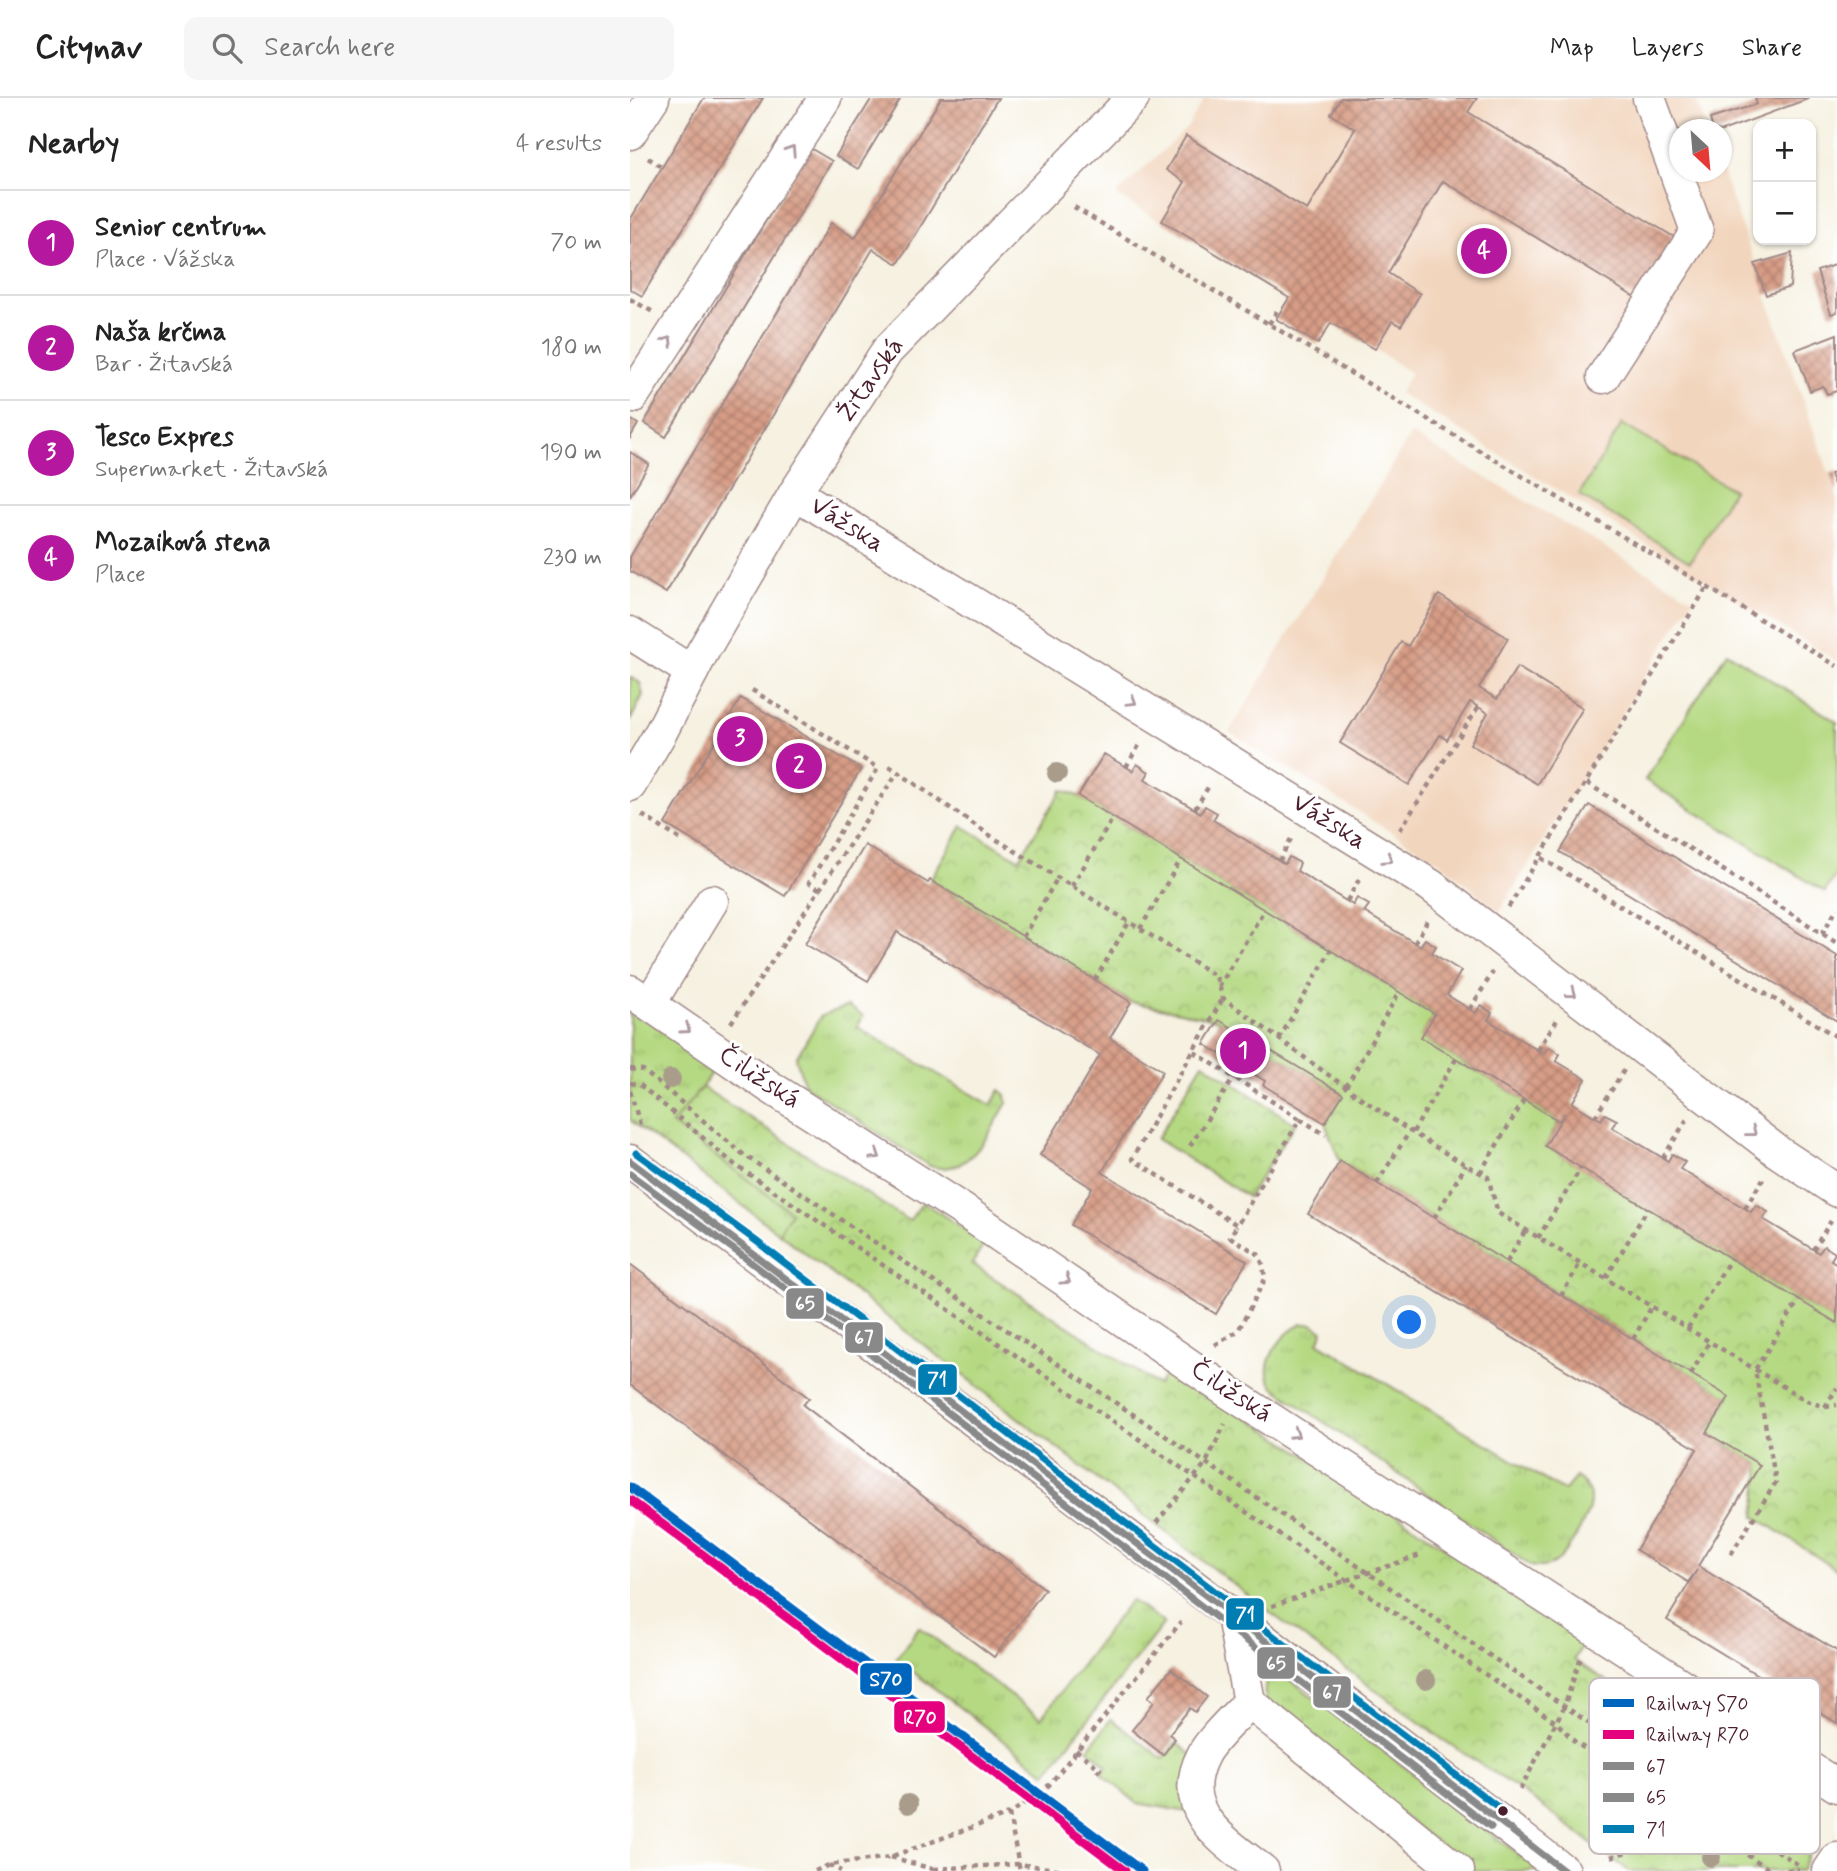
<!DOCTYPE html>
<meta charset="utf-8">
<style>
body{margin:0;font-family:Mynerve,sans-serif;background:#f6f6f6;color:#222}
.controls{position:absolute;right:21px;top:21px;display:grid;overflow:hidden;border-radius:14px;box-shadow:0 2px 5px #0004}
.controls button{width:63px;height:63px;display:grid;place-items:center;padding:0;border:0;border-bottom:2px solid #e0e0e0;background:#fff;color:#222;font:35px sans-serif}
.compass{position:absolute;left:1039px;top:21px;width:63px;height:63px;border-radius:50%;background:#fff;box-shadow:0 2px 5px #0004;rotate:154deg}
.you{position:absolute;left:780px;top:1225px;width:24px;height:24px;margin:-18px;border:5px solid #fff;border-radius:50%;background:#1a73e8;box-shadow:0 0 0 10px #1a73e833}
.badge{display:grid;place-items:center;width:46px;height:46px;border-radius:50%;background:#b5179e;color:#fff;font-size:23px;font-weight:700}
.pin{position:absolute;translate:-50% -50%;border:4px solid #fff;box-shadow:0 2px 7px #0006}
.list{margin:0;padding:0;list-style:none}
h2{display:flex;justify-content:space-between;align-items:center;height:91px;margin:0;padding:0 28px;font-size:30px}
h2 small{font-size:23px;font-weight:400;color:#767676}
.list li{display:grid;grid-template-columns:46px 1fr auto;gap:21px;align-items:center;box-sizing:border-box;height:105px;padding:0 28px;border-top:2px solid #e0e0e0}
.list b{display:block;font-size:26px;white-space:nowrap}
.list p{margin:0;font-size:23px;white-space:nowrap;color:#767676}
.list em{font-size:23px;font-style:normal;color:#767676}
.icon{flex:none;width:38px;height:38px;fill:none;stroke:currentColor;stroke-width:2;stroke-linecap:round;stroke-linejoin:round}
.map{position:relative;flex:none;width:1207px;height:1773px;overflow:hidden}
header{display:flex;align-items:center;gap:42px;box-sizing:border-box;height:98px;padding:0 35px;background:#fff;border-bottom:2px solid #e0e0e0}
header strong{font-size:33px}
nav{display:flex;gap:38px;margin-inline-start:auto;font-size:24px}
.search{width:490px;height:63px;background:#f6f6f6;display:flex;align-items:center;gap:18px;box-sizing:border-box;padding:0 24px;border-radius:14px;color:#767676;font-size:26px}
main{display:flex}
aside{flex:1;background:#fff}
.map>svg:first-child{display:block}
.built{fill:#f2d5bd}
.grass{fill:url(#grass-tufts);stroke:#807c56;stroke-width:2}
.park{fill:url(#park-crowns);stroke:#807c56;stroke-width:2}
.garden{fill:#b5d982;stroke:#807c56;stroke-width:2}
.building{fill:url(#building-cross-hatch)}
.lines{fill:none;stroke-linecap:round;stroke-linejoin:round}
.minor-casing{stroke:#a08886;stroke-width:35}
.path{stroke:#a08886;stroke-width:4.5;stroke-dasharray:5 5;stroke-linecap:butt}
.minor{stroke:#fff;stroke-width:32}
.bus-1-casing{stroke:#fff;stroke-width:12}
.bus-2-casing{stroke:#fff;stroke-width:12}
.bus-3-casing{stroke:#fff;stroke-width:12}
.bus-1{stroke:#898989;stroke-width:7}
.bus-2{stroke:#898989;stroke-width:7}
.bus-3{stroke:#007db3;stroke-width:7}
.rail-1-casing{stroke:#fff;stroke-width:14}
.rail-2-casing{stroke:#fff;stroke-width:14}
.rail-1{stroke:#0065bd;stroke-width:9}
.rail-2{stroke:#e5007d;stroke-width:9}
.tree{fill:#a99c8b}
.oneway{stroke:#ae9aa0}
.bus-dot{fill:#4a1f2b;stroke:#fff;stroke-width:2.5}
.labels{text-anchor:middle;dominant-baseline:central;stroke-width:6;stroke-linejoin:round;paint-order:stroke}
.street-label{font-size:26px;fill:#4a1f2b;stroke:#fff}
.key{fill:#fff;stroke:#c9bcbf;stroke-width:2}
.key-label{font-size:19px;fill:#4a1f2b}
.line-badge{stroke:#fff;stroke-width:2.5}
.badge-label{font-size:19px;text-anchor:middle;font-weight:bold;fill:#fff}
</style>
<header>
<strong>Citynav</strong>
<div class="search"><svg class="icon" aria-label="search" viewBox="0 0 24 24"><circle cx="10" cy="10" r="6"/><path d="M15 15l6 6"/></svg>Search here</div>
<nav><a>Map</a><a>Layers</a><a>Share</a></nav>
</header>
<main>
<aside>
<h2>Nearby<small>4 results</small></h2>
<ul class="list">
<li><span class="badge">1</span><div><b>Senior centrum</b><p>Place · Vážska</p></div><em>70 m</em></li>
<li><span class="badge">2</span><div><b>Naša krčma</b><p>Bar · Žitavská</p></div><em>180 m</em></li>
<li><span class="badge">3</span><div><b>Tesco Expres</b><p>Supermarket · Žitavská</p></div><em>190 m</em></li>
<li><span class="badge">4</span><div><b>Mozaiková stena</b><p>Place</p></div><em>230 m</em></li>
</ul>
</aside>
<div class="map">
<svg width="1207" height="1773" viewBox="0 0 1207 1773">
<defs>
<pattern id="grass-tufts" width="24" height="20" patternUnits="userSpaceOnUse" patternTransform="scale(1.75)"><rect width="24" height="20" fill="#b5d982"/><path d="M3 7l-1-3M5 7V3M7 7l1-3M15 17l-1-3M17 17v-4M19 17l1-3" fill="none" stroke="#9dba70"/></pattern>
<pattern id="park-crowns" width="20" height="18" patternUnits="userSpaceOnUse" patternTransform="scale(1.75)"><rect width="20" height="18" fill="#b5d982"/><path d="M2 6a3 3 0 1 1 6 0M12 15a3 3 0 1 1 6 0" fill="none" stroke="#9dba70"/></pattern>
<pattern id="building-cross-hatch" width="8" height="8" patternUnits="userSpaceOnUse" patternTransform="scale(1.75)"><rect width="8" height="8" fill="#d79d86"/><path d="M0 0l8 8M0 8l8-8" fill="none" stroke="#b07f6e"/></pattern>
</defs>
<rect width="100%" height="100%" fill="#fff"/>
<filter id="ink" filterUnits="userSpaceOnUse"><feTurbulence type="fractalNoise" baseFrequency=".0143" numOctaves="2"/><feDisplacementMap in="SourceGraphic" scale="14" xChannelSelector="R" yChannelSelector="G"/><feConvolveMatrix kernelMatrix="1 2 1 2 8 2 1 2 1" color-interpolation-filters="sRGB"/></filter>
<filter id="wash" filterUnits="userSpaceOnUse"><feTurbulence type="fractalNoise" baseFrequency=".00686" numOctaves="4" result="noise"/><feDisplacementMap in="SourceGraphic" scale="28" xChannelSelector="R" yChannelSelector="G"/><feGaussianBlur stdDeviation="1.57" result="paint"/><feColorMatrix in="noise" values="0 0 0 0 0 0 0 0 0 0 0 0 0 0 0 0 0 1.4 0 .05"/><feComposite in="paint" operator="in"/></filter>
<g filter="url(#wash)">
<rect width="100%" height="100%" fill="#f6f1e1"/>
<g class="built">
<polygon points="575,0 1066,0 1077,31 1050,32 1050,74 1092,73 1207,398 1207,563 769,295 781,275 745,251 701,225 688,246 646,221 658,199 486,97 558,29"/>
<polygon points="781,336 1063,501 869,814 810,764 599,634"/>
</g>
<g class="grass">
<polygon points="0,579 10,585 13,597 0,623"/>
<path d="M218,908l15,10 -6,11 120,70 14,8 9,-15 6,5 1,8c-18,29 -36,75 -77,63l-125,-80 -9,-28 25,-42z"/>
<polygon points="0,910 85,968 72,989 42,1026 161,1114 149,1135 0,1022"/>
<path d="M673,1226h9l11,7 -5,11 242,147 5,1 11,-13c8,5 14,12 14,22 1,15 -24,58 -37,65 -8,4 -14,3 -22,2l-252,-175c-3,-3 -6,-5 -8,-8 -12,-21 13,-53 32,-59z"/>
<polygon points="501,1502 534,1525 416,1675 266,1561 289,1529 411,1620"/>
<path d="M640,1566l270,207h-66l-198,-153c-15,-21 -13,-30 -6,-54z"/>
<polygon points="481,1621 533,1661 546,1645 562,1657 564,1715 507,1705 472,1676 477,1668 458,1651"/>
</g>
<g class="park">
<polygon points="432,692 448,698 805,916 791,939 929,1023 916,1048 1207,1225 1207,1472 1125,1418 1130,1367 1077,1335 1099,1299 710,1063 695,1025 712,996 589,922 501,904 300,782 332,728 389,761"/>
<polygon points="573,965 665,1026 618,1099 527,1041"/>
<polygon points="72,989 279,1123 293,1104 355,1145 342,1166 528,1287 540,1268 955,1541 944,1562 1191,1722 1173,1770 1171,1773 999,1773 890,1692 812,1641 634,1510 149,1135 161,1114 42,1026"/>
</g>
<g class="garden">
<polygon points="992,326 1103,392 1060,464 949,397"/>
<polygon points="1097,554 1207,624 1207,775 1195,794 1015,682"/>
</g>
<g id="blocks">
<g class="building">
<polygon points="74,0 133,0 12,198 0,191 0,122"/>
<polygon points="242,0 271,0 228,71 206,58"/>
<polygon points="311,0 368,0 268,166 243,151 36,495 0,473 0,459 201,125 225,140"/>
<polygon points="711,0 847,0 838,14 1044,139 1006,200 813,83 758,175 790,196 771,228 762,223 745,251 701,225 688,246 646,221 659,200 532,123 555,84 536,72 556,38 677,112 725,31 701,16"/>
<polygon points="1125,0 1180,0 1092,33 1083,32 1080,21 1127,6"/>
<polygon points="180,50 202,63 36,339 14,325"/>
<polygon points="1162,155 1160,189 1136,197 1125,166"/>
<polygon points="1207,166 1207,214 1201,216 1187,173"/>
<polygon points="1207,236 1207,293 1197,296 1193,288 1180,293 1165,252"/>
<polygon points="0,321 8,326 0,340"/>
<polygon points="0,354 19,366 0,398"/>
<polygon points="1207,373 1207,394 1200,376"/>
<polygon points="809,497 878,540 849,590 867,601 887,569 953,610 907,686 840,646 858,615 840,604 817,642 810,637 779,687 710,645 771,544 778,548"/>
<polygon points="111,600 231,671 155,798 35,726"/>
<polygon points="474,656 503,673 507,666 519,674 515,681 571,715 575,708 587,715 583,722 655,766 659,759 670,765 667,773 723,807 727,800 739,807 734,814 790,848 795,841 806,848 802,855 831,873 817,897 846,915 851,907 862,915 858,922 914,956 919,949 930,956 926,963 956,981 942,1005 971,1022 975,1016 987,1022 982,1029 1038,1063 1042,1056 1055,1064 1050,1071 1121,1114 1126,1107 1138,1114 1133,1121 1189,1155 1194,1148 1205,1155 1201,1162 1207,1166 1207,1225 915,1048 935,1015 929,1023 791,939 805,916 448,698"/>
<polygon points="959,707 1207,858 1207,923 930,754"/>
<polygon points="235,747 298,785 300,782 501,904 480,940 533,973 472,1074 617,1163 586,1216 441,1127 462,1090 410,1057 470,957 267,834 238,883 175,846"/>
<polygon points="589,922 713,996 695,1025 633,987 635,983 574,946"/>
<polygon points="710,1063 1099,1299 1077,1335 1130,1367 1068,1468 1207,1553 1207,1625 1037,1522 1067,1472 1058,1484 1006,1452 1067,1351 678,1116"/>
<polygon points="0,1166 179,1300 173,1307 415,1491 364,1559 0,1287"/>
<polygon points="541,1571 577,1599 565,1614 560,1610 539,1636 545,1641 533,1657 502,1632 524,1604 518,1599"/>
</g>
</g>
</g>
<g filter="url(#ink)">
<use href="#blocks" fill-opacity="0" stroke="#a08886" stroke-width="2"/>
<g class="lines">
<defs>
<g id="minor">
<polyline points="0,35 23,0"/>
<polyline points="973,279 1067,133 1019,0"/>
<polyline points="0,298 2,299 195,0"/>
<polyline points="165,395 800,787 1148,1054 1207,1093"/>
<polyline points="0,535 62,574"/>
<polyline points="0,687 31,634 73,553 165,395 257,253 503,0"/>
<polyline points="0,893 140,989 331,1111 594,1291 1207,1688"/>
<polyline points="20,905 82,803"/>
<polyline points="0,1063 603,1518 934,1773"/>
<polyline points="603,1518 619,1604 606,1619"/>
<path d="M633,1773c-39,-30 -89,-60 -60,-116 7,-15 34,-40 46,-53l209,169"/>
<polyline points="1199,1773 1207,1761"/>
</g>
</defs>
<use href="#minor" class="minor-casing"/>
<g class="path">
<polyline points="18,60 32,69"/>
<polyline points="444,109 1077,489 878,810"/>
<polyline points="0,201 23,214"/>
<polyline points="639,226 648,211"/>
<polyline points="1077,489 1207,568"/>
<polyline points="122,592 248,670 179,785 191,792"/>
<path d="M259,668l102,70 225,140 7,22c86,62 171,129 265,179l10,36 309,188 18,6 12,-2"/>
<polyline points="496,669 511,644"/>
<polyline points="957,685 1207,845"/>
<polyline points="565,711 580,686"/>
<polyline points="12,717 54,744"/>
<polyline points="770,732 848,609"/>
<polyline points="911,760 1207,939"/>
<polyline points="649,763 663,737"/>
<polyline points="442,788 483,720"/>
<polyline points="717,803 731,778"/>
<polyline points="510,831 551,761"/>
<polyline points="1192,836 1207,810"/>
<polyline points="393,839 428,779"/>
<polyline points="785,845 798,822"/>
<polyline points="465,882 499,824"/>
<polyline points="589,889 634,812"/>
<polyline points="840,911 863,874"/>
<polyline points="101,925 267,675"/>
<polyline points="649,941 701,852"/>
<polyline points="908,952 927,922"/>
<polyline points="564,954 670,1021 606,1129"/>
<polyline points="0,971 13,972 114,1057 576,1365 1170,1768"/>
<polyline points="0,985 10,987 104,1066 927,1625 946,1645 1142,1773"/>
<polyline points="716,989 769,894"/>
<polyline points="0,993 11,1030"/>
<polyline points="965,1019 994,972"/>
<polyline points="670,1021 696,1037"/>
<polyline points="783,1034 826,961"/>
<polyline points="560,1048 604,979"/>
<polyline points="1033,1060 1057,1021"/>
<polyline points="850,1075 894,1002"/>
<polyline points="747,1085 780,1033"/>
<polyline points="1115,1110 1133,1081"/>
<polyline points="804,1120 836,1067"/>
<polyline points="908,1140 951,1070"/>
<polyline points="1183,1152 1201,1123"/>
<polyline points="877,1164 895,1133"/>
<polyline points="976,1180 1018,1110"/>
<polyline points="931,1198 950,1165"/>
<polyline points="1058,1230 1101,1160"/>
<polyline points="1003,1241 1022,1208"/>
<polyline points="585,1247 608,1233 635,1181 633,1167 628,1156 600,1139 607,1127 502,1061 593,900"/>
<polyline points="1061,1276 1079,1244"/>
<polyline points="1195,1309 1207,1290"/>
<polyline points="526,1425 576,1365 595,1326"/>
<polyline points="1101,1456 1146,1384 1125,1272 1169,1202"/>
<polyline points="642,1508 793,1456"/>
<polyline points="446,1652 470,1671 464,1677"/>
<polyline points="890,1692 934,1609 951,1559"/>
<polyline points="379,1716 390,1773"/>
<polyline points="261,1759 306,1772"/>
<polyline points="981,1759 1099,1720 1191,1722"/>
<polyline points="199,1767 211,1773"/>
<polyline points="304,1771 388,1766 441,1773"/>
<polyline points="185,1773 199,1767 260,1759 379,1716 409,1696 419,1687 551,1524"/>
<polyline points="1147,1773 1169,1771"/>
</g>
<use href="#minor" class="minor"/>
<defs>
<polyline id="bus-1" points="0,1063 603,1518 934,1773"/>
<polyline id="bus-2" points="0,1076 114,1159 861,1729"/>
<polyline id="bus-3" points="6,1055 126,1143 873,1713"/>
</defs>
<use href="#bus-1" class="bus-1-casing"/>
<use href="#bus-2" class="bus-2-casing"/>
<use href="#bus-3" class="bus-3-casing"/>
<use href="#bus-1" class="bus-1"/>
<use href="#bus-2" class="bus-2"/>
<use href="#bus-3" class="bus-3"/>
<defs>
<polyline id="rail-1" points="0,1389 512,1773"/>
<polyline id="rail-2" points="0,1402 495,1773"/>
</defs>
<use href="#rail-1" class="rail-1-casing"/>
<use href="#rail-2" class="rail-2-casing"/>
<use href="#rail-1" class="rail-1"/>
<use href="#rail-2" class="rail-2"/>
</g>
<g class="tree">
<circle cx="427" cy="675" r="10"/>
<circle cx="41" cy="981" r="10"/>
<circle cx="796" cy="1582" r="10"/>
<circle cx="278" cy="1706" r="10"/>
<circle cx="1081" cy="1759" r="10"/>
</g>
<defs><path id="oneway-chevron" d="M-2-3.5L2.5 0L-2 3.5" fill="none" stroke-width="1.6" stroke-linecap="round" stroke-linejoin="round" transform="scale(1.75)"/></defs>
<g class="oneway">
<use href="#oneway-chevron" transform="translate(161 52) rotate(-57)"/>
<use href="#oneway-chevron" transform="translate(38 243) rotate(-57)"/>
<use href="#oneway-chevron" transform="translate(502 603) rotate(32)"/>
<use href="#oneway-chevron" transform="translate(758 761) rotate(32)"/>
<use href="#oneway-chevron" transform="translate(942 895) rotate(38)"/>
<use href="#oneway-chevron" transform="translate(56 931) rotate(35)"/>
<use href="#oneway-chevron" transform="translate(1122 1034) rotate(38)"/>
<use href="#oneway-chevron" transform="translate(246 1057) rotate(33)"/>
<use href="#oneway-chevron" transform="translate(436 1182) rotate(34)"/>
<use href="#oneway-chevron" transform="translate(665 1336) rotate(33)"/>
</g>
</g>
<circle class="bus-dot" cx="873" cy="1713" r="6"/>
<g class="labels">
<g class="street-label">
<text transform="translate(241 282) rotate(-55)">Žitavská</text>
<text transform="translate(217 427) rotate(32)">Vážska</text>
<text transform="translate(699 724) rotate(32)">Vážska</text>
<text transform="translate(129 980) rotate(33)">Čiližská</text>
<text transform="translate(601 1294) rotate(33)">Čiližská</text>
</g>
</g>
<rect x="959" y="1580" width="231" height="176" rx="10" class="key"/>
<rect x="973" y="1601" width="31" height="8" fill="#0065bd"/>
<rect x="973" y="1632" width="31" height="9" fill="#e5007d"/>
<rect x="973" y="1664" width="31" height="8" fill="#898989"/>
<rect x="973" y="1695" width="31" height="9" fill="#898989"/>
<rect x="973" y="1727" width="31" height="8" fill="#007db3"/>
<g class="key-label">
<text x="1016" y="1612">Railway S70</text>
<text x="1016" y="1643">Railway R70</text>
<text x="1016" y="1675">67</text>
<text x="1016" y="1706">65</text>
<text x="1016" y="1738">71</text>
</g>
<g class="line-badge">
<rect x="155" y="1189" width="40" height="33" rx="7" fill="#898989"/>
<rect x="214" y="1223" width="40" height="33" rx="7" fill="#898989"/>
<rect x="287" y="1265" width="41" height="33" rx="7" fill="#007db3"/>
<rect x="595" y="1499" width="40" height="34" rx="7" fill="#007db3"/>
<rect x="626" y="1548" width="40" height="34" rx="7" fill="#898989"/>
<rect x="229" y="1564" width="54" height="34" rx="7" fill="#0065bd"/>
<rect x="682" y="1577" width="40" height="34" rx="7" fill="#898989"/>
<rect x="263" y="1602" width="53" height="34" rx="7" fill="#e5007d"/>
</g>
<g class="badge-label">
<text x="175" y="1212">65</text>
<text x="234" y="1246">67</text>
<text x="307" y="1288">71</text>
<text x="615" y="1523">71</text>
<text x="646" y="1572">65</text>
<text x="256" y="1588">S70</text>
<text x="702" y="1601">67</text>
<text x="290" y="1626">R70</text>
</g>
</svg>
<div class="controls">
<button>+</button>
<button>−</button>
</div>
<svg class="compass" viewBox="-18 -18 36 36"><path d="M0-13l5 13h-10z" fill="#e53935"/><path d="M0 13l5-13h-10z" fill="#767676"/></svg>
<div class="you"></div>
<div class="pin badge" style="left:613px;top:953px">1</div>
<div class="pin badge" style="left:169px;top:668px">2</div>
<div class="pin badge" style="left:110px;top:641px">3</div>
<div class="pin badge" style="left:854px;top:153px">4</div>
</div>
</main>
